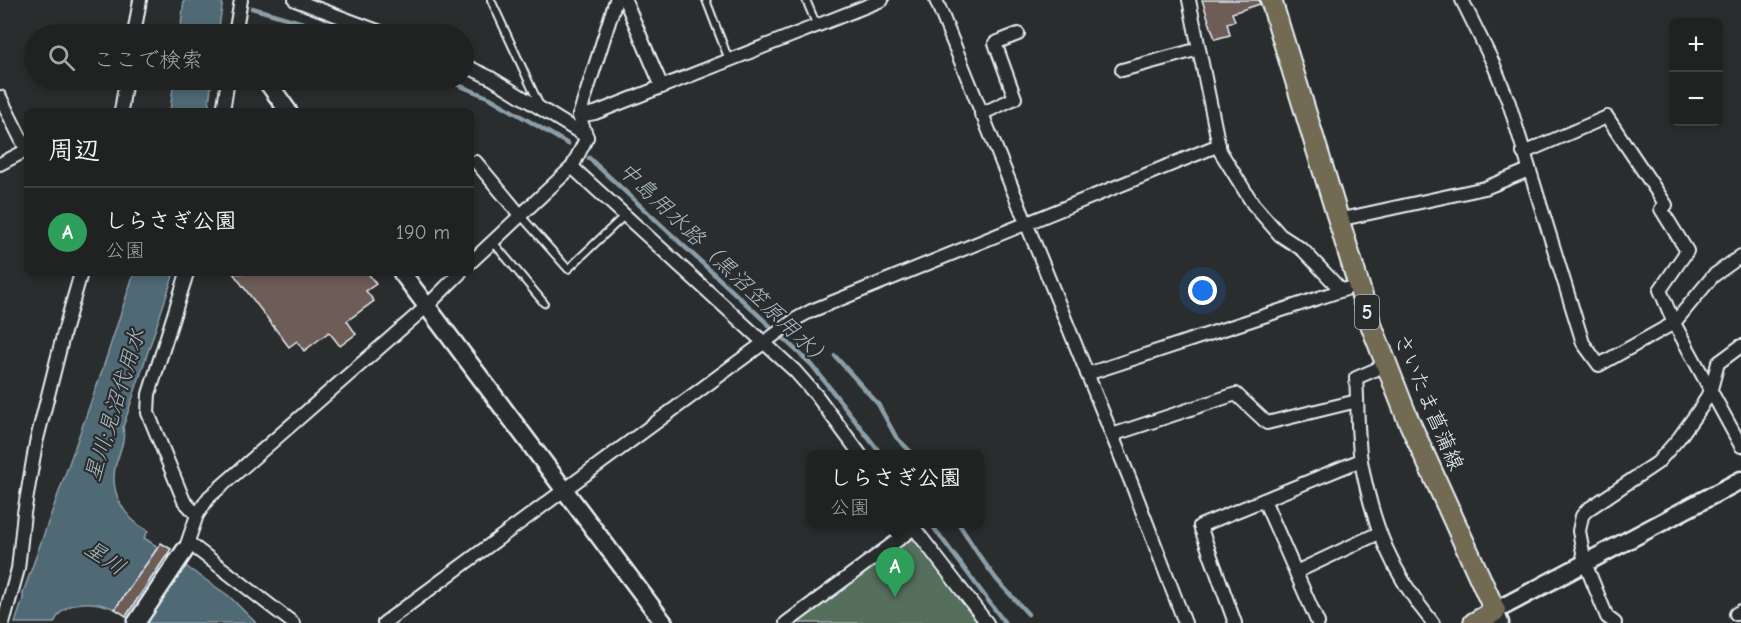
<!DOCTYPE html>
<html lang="ja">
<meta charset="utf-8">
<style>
body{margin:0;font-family:"Comic Neue","Klee One",sans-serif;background:#2d2f2f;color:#f1f3f6}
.controls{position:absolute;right:18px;top:18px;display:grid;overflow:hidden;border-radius:9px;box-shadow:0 3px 9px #0003}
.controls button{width:54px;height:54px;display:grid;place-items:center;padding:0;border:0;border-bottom:2px solid #3d3f40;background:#202222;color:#f1f3f6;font:30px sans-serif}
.you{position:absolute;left:1203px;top:291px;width:21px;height:21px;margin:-15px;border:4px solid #fff;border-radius:50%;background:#1a73e8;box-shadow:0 0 0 9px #1a73e833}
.badge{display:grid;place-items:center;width:39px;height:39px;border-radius:50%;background:#b45309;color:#fff;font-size:20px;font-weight:700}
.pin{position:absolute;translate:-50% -50px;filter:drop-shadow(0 2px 3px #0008)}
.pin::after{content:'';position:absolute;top:32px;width:21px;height:18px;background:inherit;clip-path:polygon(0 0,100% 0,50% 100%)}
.popup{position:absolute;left:807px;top:450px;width:177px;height:78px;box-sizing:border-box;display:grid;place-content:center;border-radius:9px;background:#202222;filter:drop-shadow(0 2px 4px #0005);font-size:20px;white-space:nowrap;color:#a2a4a5}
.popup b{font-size:22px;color:#f1f3f6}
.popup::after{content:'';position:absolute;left:50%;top:100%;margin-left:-12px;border:12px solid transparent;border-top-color:#202222}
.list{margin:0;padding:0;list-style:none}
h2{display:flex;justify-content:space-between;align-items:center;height:78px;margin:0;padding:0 24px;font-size:26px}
h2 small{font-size:20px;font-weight:400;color:#a2a4a5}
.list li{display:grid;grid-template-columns:39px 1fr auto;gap:18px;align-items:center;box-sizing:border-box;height:90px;padding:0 24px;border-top:2px solid #3d3f40}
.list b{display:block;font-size:22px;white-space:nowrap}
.list p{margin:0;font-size:20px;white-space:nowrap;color:#a2a4a5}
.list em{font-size:20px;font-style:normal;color:#a2a4a5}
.icon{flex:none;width:33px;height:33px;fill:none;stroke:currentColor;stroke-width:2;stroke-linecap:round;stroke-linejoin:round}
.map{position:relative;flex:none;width:1741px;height:623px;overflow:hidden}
.search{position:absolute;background:#202222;box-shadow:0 3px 9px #0003;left:24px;top:24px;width:450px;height:66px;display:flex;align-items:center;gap:15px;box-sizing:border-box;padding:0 21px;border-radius:33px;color:#a2a4a5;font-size:22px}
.panel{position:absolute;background:#202222;box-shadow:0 3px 9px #0003;left:24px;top:108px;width:450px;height:168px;border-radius:9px}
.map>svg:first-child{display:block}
.green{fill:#566e5b;stroke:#9fb0aa;stroke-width:1.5}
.water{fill:#4f6974;stroke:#8c9fa9;stroke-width:1.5}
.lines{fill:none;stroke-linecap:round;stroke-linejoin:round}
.stream{stroke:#8c9fa9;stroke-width:4.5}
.building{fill:#6e5c57;stroke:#e8f1f8;stroke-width:1.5}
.lane-casing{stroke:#e8f1f8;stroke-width:10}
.street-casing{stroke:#e8f1f8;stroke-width:16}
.secondary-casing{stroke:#e8f1f8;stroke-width:21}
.primary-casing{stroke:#e8f1f8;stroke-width:24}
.lane{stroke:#2a2d2e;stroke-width:6}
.street{stroke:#2a2d2e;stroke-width:12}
.secondary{stroke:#2a2d2e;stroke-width:16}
.primary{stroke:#736b52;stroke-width:20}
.labels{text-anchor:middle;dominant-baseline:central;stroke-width:4.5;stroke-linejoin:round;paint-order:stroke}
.shield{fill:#2a2d2e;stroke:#afb6bb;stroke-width:1.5}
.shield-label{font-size:20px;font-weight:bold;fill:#e8f1f8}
.street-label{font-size:21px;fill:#e8f1f8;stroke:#2a2d2e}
.water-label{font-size:22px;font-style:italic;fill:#abbbc3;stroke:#2a2d2e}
</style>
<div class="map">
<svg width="1741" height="623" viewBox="0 0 1741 623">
<rect width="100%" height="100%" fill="#2a2d2e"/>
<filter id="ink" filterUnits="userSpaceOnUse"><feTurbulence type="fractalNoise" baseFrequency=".0167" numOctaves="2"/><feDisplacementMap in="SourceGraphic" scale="12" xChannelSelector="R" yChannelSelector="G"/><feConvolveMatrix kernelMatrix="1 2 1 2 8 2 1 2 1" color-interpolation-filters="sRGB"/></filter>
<g filter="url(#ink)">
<polygon class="green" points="911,538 916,540 979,623 794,623"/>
<g class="water">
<polygon points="184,0 223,0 218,34 180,34"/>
<polygon points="174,80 212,80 208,111 170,111"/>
<path d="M134,273h40l-51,154c3,15 -5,27 -8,41 -5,26 10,51 33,63l-4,7 14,9 -43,62c-22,-9 -50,-11 -61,14h-39l8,-24v-6l79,-222z"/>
<polygon points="168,554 229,596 256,623 136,623 126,616"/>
</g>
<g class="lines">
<g class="stream">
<polyline points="252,8 303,23 332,34"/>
<polyline points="446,80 490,98 568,144"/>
<polyline points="589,158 812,365 881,454"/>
<polyline points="835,356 878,404 896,437 913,454"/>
<polyline points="931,524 1005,623"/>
<polyline points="959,524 978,554 997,580 1028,614"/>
</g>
</g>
<g class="building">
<polygon points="1202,0 1259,0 1260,4 1232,13 1235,21 1227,23 1230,35 1215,39"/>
<polygon points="233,273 368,273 376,284 366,291 374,301 347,321 356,334 340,346 329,332 304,351 297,341 289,347"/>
<polygon points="161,543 171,549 126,616 115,609"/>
</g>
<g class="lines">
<defs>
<g id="lane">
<polyline points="491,0 540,106"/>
<polyline points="706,0 729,60"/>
<polyline points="806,0 817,26"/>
<polyline points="521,216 568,269 624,216"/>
<polyline points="493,242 544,303"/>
</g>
<g id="street">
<polyline points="295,0 386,34"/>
<polyline points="625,0 662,87"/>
<polyline points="936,0 1131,482 1185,623"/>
<polyline points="1189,0 1220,151 1253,204 1280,235 1303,250 1341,290"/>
<polyline points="1462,0 1493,63 1509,103 1583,343 1599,365 1674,323 1741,446"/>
<polyline points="134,34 140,0"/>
<polyline points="235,34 241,0"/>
<polyline points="464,65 491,78 587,137"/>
<polyline points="1122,70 1199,49"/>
<polyline points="0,97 27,151"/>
<polyline points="121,111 126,80"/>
<polyline points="223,111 228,80"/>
<polyline points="981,114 1015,98 995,43 1018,34"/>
<polyline points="579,116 595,113 882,0"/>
<polyline points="1523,153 1607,117 1666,205 1661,209 1687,251 1660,290 1674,323 1713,276 1741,256"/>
<polyline points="476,162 521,216"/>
<polyline points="0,164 27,150"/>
<polyline points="572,167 795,371 817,396 860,454"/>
<polyline points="1338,220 1485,188 1529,170"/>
<polyline points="471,262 572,167 587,137 579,116 616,0"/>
<polyline points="187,273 149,394 148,413 184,501 197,515"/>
<path d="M1386,365l-30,13c2,27 1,56 5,83 12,65 30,111 72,162"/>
<polyline points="1087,374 1346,289"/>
<polyline points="1112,435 1236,394 1267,423 1357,401"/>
<polyline points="1264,500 1318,623"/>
<polyline points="911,524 987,623"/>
<polyline points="189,543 293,623"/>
<polyline points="185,550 197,515 209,497 426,307 460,273"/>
<polyline points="1296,572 1379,533"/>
<polyline points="1736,614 1741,611"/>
<polyline points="3,623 18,569 24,513 36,443 64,332 81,273"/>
<polyline points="384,623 796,319 811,311 1219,145"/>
<polyline points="786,623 914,528"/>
<polyline points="1235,623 1200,526 1361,460"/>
<polyline points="1615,623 1607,617 1585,563 1579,531 1582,516 1587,510 1657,463 1679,438 1702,406 1711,389 1718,363 1741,346"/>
</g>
<g id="secondary">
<polyline points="266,80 288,111"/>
<polyline points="402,273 664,623"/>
<polyline points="136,623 185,550"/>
<polyline points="1500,623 1495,611 1741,480"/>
</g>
<polyline id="primary" points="1271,0 1370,322 1407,417 1495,611 1474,623"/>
</defs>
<use href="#lane" class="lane-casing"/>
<use href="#street" class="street-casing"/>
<use href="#secondary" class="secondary-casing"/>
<use href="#primary" class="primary-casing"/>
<use href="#lane" class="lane"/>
<use href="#street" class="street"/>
<use href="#secondary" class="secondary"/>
<use href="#primary" class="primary"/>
</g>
</g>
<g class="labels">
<rect class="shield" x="1355" y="295" width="24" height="34" rx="4.5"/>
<g class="shield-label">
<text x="1367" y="312">5</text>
</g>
<g class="street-label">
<text transform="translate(1429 402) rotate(67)">さいたま菖蒲線</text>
</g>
<g class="water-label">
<text transform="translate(725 265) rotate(44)">中島用水路（黒沼笠原用水）</text>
<text transform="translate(115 405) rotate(-73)">星川;見沼代用水</text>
<text transform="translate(105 558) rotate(34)">星川</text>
</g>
</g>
</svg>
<div class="controls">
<button>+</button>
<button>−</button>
</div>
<div class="you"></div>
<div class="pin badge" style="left:895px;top:597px;background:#2e9e5b">A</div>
<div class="popup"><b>しらさぎ公園</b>公園</div>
<div class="search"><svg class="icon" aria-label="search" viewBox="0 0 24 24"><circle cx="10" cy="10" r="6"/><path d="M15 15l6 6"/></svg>ここで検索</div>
<section class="panel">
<h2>周辺<small></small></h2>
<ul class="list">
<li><span class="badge" style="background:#2e9e5b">A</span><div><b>しらさぎ公園</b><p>公園</p></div><em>190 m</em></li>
</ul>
</section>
</div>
